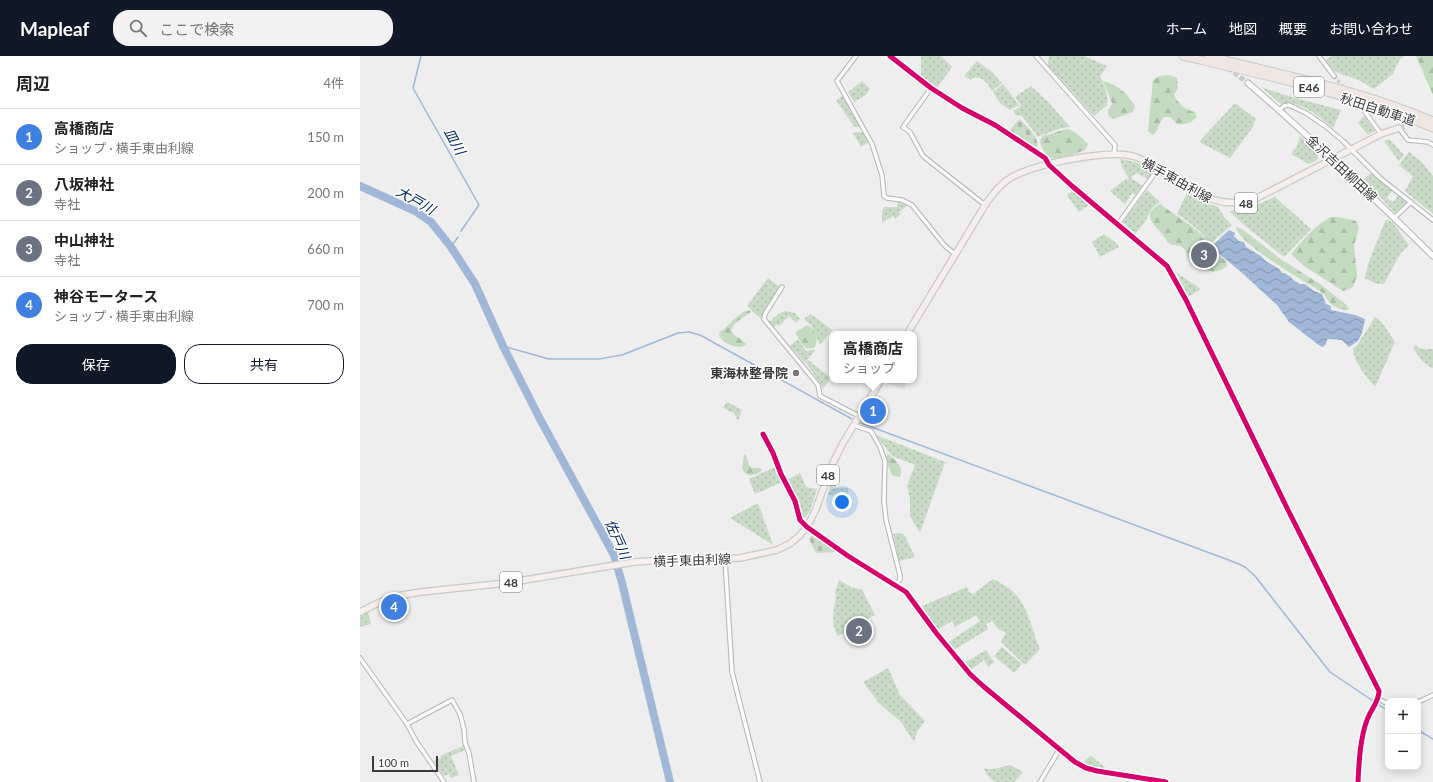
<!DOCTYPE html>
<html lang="ja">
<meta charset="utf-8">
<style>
body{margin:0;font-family:Lato,"Noto Sans JP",sans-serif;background:#f2f2f2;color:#222}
.controls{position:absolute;right:12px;bottom:12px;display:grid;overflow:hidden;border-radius:8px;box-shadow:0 2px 10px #0003}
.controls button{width:36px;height:36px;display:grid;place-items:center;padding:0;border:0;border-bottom:1px solid #e0e0e0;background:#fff;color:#222;font:20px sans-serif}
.scale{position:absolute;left:12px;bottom:10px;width:66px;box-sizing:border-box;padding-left:4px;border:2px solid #3a3a3a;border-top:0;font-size:11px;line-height:14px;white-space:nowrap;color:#3a3a3a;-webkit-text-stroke:3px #fff;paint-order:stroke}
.you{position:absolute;left:482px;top:446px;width:14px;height:14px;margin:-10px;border:3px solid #fff;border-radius:50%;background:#1a73e8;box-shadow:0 0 0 6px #1a73e833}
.badge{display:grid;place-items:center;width:26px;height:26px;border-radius:50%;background:#111827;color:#fff;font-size:13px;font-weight:700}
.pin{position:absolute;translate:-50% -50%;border:2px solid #fff;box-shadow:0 1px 4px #0006}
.popup{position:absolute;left:469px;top:275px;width:88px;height:52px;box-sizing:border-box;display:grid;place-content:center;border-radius:8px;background:#fff;filter:drop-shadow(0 1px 3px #0005);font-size:13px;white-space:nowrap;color:#767676}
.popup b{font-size:15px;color:#222}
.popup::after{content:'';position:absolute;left:50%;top:100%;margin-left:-8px;border:8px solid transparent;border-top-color:#fff}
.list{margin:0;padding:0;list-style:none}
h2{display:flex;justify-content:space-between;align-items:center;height:52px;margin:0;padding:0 16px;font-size:17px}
h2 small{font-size:13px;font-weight:400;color:#767676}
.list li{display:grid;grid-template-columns:26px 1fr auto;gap:12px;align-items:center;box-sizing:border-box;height:56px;padding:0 16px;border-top:1px solid #e0e0e0}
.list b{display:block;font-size:15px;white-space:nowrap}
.list p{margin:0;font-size:13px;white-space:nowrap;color:#767676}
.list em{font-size:13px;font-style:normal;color:#767676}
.actions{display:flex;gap:8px;padding:12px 16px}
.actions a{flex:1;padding:9px 0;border:1px solid #111827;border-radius:16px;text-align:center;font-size:14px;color:#111827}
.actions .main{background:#111827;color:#fff}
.icon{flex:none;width:22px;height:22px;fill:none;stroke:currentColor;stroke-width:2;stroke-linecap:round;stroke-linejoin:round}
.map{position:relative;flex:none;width:1073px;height:726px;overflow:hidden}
header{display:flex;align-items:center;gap:24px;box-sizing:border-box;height:56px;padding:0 20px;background:#111827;color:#fff}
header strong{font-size:19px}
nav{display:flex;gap:22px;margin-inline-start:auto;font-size:14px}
.search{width:280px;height:36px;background:#f2f2f2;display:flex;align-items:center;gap:10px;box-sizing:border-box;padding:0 14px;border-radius:16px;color:#767676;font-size:15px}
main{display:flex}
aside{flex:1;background:#fff}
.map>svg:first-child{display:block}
.built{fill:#dbdee1}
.grass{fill:url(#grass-dots)}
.forest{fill:url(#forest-firs)}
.cemetery{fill:url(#cemetery-stones)}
.water{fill:url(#water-waves)}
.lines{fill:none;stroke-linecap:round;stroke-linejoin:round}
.stream{stroke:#a0b7d8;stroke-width:1.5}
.river{stroke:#a0b7d8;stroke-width:8}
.street-tunnel{stroke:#cacaca;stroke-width:3.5;stroke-dasharray:3.5 2;stroke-linecap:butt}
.secondary-tunnel{stroke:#cacaca;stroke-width:5;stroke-dasharray:5 2.5;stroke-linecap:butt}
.primary-tunnel{stroke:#cacaca;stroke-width:5.5;stroke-dasharray:5.5 3;stroke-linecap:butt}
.street-casing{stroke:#b5b5b5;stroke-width:5.5}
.secondary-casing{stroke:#b5b5b5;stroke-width:7}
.primary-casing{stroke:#cacaca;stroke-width:8}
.highway-casing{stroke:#cacaca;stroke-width:9}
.street{stroke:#fcfcfc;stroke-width:3.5}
.secondary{stroke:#fcfcfc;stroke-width:5}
.primary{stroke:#f5efee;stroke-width:5.5}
.highway{stroke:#f0e6e4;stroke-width:7}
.cycleway-casing{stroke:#fff;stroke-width:8}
.cycleway{stroke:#d6006c;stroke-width:5}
.poi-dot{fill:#797979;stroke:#fff;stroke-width:1.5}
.labels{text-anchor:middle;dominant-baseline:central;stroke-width:3;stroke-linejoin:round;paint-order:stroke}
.shield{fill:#fff;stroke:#757575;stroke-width:1}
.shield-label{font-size:12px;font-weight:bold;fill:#3a3a3a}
.street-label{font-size:13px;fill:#3a3a3a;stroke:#fff}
.poi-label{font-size:13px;font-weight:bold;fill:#3a3a3a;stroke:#fff;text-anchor:end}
.water-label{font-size:14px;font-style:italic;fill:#00265d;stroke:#fff}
</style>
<header>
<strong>Mapleaf</strong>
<div class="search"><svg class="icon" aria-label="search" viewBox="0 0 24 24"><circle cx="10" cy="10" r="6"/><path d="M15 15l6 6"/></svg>ここで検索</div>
<nav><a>ホーム</a><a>地図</a><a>概要</a><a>お問い合わせ</a></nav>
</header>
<main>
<aside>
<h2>周辺<small>4件</small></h2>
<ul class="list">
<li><span class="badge" style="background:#3f7fe0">1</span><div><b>高橋商店</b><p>ショップ · 横手東由利線</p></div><em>150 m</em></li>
<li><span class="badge" style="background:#6b7280">2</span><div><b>八坂神社</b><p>寺社</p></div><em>200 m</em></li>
<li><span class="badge" style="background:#6b7280">3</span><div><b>中山神社</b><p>寺社</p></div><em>660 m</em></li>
<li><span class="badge" style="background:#3f7fe0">4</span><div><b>神谷モータース</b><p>ショップ · 横手東由利線</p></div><em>700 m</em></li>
</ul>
<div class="actions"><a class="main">保存</a><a>共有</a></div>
</aside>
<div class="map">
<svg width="1073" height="726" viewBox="0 0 1073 726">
<defs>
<pattern id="grass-dots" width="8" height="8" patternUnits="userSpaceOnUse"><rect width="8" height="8" fill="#c9dac7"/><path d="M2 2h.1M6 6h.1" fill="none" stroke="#adbcac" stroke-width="1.8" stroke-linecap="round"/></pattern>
<pattern id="forest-firs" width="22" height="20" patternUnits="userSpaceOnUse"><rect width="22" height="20" fill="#c4dbc1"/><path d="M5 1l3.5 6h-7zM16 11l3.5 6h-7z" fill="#a9bda7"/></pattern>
<pattern id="cemetery-stones" width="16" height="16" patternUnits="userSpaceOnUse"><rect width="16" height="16" fill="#c9dac7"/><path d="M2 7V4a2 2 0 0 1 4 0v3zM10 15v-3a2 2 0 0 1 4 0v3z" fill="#adbcac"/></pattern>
<pattern id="water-waves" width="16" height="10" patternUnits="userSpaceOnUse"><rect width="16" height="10" fill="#a0b7d8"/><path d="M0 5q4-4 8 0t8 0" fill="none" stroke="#8396b0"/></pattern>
</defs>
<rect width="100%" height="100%" fill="#eee"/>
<polygon class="built" points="525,324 547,324 544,333 523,326"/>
<g class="grass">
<polygon points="561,0 581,0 592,11 577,32 561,20"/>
<path d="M689,0h35l23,10 -7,10c4,9 9,19 7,29l-13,11 -46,-51z"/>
<path d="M972,0h72l-4,3 -7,15 -19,15c-7,-4 -14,-9 -21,-11 -14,-5 -18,-4 -27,-18z"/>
<polygon points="617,5 632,16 642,27 632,35 627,27 622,23 615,21 611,24 604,20"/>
<polygon points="502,25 510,33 506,39 494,46 488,36"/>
<polygon points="643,28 659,49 650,54 639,46 633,36"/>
<polygon points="671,30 689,47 710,71 701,72 678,81 662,60 656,59 653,55 661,50 655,41"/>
<path d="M901,31l27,9 53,14 -8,18c-14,-11 -33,-29 -52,-24z"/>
<polygon points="483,40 501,71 495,71 493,69 476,44"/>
<polygon points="875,47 896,63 894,67 893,71 870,102 839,86"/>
<polygon points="1004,60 1015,75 1008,79 998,67"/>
<polygon points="499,76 505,77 509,86 501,91 493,77"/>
<path d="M940,80c7,6 22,14 17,24l-8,4 -18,-10 6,-8z"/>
<polygon points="1029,83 1044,99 1039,105 1024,85"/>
<polygon points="1049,96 1061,105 1073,120 1073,158 1045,135 1053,120 1039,109"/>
<polygon points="760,103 775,106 794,114 788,123 776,117 769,123 762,111"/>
<polygon points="1011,117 1032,135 1027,142 1033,146 1038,140 1046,146 1035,157 1004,123"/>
<polygon points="767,122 768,124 771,122 783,130 776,139 772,137 765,148 750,135"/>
<path d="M787,134l13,12c-11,7 -9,9 -14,18 -3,5 -7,9 -11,14l-12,-12z"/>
<polygon points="713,135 729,149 719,156 707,139"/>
<path d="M827,137l22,11 9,3 6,10 8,8 -22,19c-8,-13 -20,-21 -33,-30z"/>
<polygon points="915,141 951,173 924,201 883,168 869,155 888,152"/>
<polygon points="538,145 548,149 539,156 541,158 535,163 533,160 522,167 522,156 524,151 537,151"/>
<polygon points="1026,163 1033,167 1049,189 1040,198 1024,228 1017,228 1005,222 1008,208"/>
<polygon points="744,178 756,187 759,191 740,201 732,186"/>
<polygon points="817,217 841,233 828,241"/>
<polygon points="408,222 420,231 403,259 402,264 387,250"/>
<polygon points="424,255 435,257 440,263 436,267 429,260 419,270 416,268 414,271 409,266 417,259"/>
<polygon points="451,258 472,274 460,289 451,269 444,263"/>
<path d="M1015,261l6,4 14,21 -20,45c-8,-10 -21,-24 -22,-38l5,-5z"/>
<polygon points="438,283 446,295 455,294 445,307 430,290"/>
<path d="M1055,289l7,4h11v19c-10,-3 -14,-12 -20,-20z"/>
<polygon points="448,304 471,322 463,333 458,324 446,307"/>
<polygon points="367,346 382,354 378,365 374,357 363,352"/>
<polygon points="516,379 585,406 560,477 550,460 550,443 547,430 555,409 532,400"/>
<polygon points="415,411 422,426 395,438 389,423"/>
<path d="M440,417l6,14 11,2c-3,9 -6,25 -14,30l-6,-18 -10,-21z"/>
<polygon points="471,427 476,427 476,432 488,432 488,444 467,438"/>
<polygon points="398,447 413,489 370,462"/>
<polygon points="540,477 545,480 555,501 539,505 533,478"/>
<path d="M633,523c6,3 13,7 18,11 18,15 20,40 29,59l-15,16 -23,-22 -1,-2 5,-8 -8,-4 -6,-8 -6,3 2,5 -3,2 -31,19 -7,-7 33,-22 -4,-6 -21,12 -3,-6 -15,9 -17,-23 47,-20 2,5 4,2z"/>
<path d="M479,524l12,7 11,3 13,25 -37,21c-8,-12 -4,-26 -2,-40l-1,-4z"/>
<polygon points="8,556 11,568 0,571 0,561"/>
<polygon points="642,591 662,608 654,617 634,600"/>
<polygon points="626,594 634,606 628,611 624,604 611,614 604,607"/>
<polygon points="528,612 540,639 565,665 557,676 554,686 541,666 519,647 503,626"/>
<polygon points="103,690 105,694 91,700 99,719 91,722 89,718 84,720 74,705 81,702 80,700"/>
<path d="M731,700l17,14c-9,-1 -18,-3 -25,-8z"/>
<path d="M650,709l13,7 -9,10h-19l-8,-7 -3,-7c7,3 18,-1 26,-3z"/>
</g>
<g class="forest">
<polygon points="1056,0 1073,0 1073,39"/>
<path d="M809,19l8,3 1,10 -4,7c5,9 10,15 21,17l2,5c-6,6 -11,8 -20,7l-7,-7h-6c-5,5 -5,13 -11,18l-5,-4 5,-51 6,-4z"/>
<path d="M743,25c15,4 24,12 32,25l-2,6 -20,7 -5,-4v-5l4,-6 -3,-9z"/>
<path d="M708,73c11,4 12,8 20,15l-3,6c-8,3 -29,12 -36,7 -3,-2 -6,-7 -7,-10 -3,-5 -2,-8 2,-12 9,0 15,-5 24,-6z"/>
<path d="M800,148l34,24 10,9 6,10 16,14 1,5c-9,8 -19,6 -28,1 -3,-1 -6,-2 -8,-4 -5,-5 -3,-12 -9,-16 -4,-2 -8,-1 -12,-3 -3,-2 -5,-6 -8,-10 -9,-11 -21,-20 -2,-30z"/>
<path d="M970,161h9l17,4 3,6 -5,19 3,30 -4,11 -10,4 -39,-25 -13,-12c12,-14 22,-27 39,-37z"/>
<path d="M876,171l6,2 40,31 38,24 28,22 1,4c-6,0 -10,-1 -15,-4 -6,-3 -8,-11 -14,-15 -15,-9 -84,-49 -84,-64z"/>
<path d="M389,254l2,2 -16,11 -4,8c4,6 10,7 15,13 -6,8 -24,-1 -27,-9l1,-3c10,-7 18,-20 29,-22z"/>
<path d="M448,269c7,4 11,15 7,22 -10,6 -14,-5 -19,-13l1,-3z"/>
<path d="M528,398c7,6 17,13 12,23l-7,-1c-4,-6 -6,-12 -7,-19z"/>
<path d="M384,399h2l3,10 3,3h8l2,2c-4,5 -11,6 -16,4l-4,-5z"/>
</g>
<g class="cemetery">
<path d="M659,63c8,7 17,15 19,26l-2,3 -26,-18z"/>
<polygon points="453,477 479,496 456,497 449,483"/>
</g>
<polygon class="water" points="869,174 875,177 874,180 879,185 884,186 886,191 901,200 907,206 918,212 922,217 924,217 931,221 933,224 940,228 945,228 954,235 962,238 966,248 971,250 971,254 995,259 1005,263 1002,277 998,285 989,291 982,284 968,283 967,284 966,288 963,291 960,290 929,266 917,249 881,216 852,192 852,190"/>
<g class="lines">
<g class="stream">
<polyline points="61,0 53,32 119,149 101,175"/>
<polyline points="91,191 98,181"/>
<polyline points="143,290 189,303 239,303 262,299 318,277 329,276 340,279 492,363"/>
<polyline points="498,366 874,506 885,511 895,520 970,616 1028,655"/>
<polyline points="1058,674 1073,683"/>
</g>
<polyline class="river" points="0,130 55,155 71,166 91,191 115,228 143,290 180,363 254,499 262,527 310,726"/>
<g class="street-tunnel">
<polyline points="974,20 985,33"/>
<polyline points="997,47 1005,56"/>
</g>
<polyline class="secondary-tunnel" points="868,12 888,27"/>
<polyline class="primary-tunnel" points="1039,72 1058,65"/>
<defs>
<g id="street">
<polyline points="496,0 477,25 512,88 522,119 524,140 527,142 542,144 552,149 585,190 595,198"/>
<path d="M530,0l41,32 31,20 33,17 50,33 4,7 23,21 95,80 19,34 102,210 91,181c0,11 -8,18 -12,29 -7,19 -8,42 -9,62"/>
<polyline points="676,0 755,89 754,98"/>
<polyline points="959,0 974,20"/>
<polyline points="571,32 543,71 550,76 563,100 625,149"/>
<polyline points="919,54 924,50 929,49 946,57 965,70 983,85 1020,122 1073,164"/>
<polyline points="1005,56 1021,78"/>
<polyline points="1039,72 1048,84 1068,86 1073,89"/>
<polyline points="1034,162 1051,146"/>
<polyline points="758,168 798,113"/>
<polyline points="422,231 405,258 404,263 458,329 460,340 499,360"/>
<polyline points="493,369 511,375 520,391 525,405 524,445 526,464 540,519 540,524 535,529"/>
<polyline points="403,378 413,397 421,418 435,445 440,464 447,471 488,500 546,536 577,578 610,618 623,630 715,706 726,712 737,715 806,726"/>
<polyline points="365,503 372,616 400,726"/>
<polyline points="0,602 47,668 56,685 84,726"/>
<polyline points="1019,643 1028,648"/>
<polyline points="1058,646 1073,639"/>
<polyline points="47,668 92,644 100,658 104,673 105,687 109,697 114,726"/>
<polyline points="680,726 699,694"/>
</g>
<path id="secondary" d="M888,27c64,55 125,114 185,173"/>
<g id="primary">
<path d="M547,278l80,-132c7,-9 14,-19 25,-25 24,-13 99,-29 124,-20 8,3 15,8 22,12 33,20 59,44 99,29l124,-64 18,-6"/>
<polyline points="0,556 20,546 37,540 61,536 146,527 274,506 319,503 380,502 417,494 431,487 440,479 447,471 456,453 471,411 483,387 521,324"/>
</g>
<g id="highway">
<path d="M823,0c84,20 170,39 250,72"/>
<path d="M849,0c75,19 152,34 224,65"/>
</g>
</defs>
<use href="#street" class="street-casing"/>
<use href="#secondary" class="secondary-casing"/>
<use href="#primary" class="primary-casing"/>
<use href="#highway" class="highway-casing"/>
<use href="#street" class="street"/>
<use href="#secondary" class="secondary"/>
<use href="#primary" class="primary"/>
<use href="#highway" class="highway"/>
<defs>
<g id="cycleway">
<path d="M530,0l41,32 31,20 33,17 50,33 4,7 23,21 95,80 19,34 102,210 91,181c0,11 -8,18 -12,29 -7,19 -8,42 -9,62"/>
<polyline points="403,378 413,397 421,418 435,445 440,464 447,471 488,500 546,536 577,578 610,618 623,630 715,706 726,712 737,715 806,726"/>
</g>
</defs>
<use href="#cycleway" class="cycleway-casing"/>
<use href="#cycleway" class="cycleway"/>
</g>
<circle class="poi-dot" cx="436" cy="317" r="4"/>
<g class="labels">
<g class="shield">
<rect x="934" y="21" width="30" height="20" rx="3"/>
<rect x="875" y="137" width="22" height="20" rx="3"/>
<rect x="457" y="409" width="22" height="20" rx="3"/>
<rect x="140" y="516" width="22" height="20" rx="3"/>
</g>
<g class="shield-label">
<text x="949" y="31">E46</text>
<text x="886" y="147">48</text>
<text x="468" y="419">48</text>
<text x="151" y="526">48</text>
</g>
<g class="street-label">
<text transform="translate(1018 53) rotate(18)">秋田自動車道</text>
<text transform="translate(982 112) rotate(43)">金沢吉田柳田線</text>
<text transform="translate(817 124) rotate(29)">横手東由利線</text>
<text transform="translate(332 504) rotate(-2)">横手東由利線</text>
</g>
<g class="poi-label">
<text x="428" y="317">東海林整骨院</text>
</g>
<g class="water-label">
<text transform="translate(95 85) rotate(61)">皿川</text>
<text transform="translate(56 144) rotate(30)">大戸川</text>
<text transform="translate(258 483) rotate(66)">佐戸川</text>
</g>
</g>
</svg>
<div class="controls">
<button>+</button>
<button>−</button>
</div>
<div class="scale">100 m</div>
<div class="you"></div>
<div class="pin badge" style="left:513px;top:355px;background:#3f7fe0">1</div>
<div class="popup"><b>高橋商店</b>ショップ</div>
<div class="pin badge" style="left:499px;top:575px;background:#6b7280">2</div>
<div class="pin badge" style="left:844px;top:199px;background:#6b7280">3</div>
<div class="pin badge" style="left:34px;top:551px;background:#3f7fe0">4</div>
</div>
</main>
